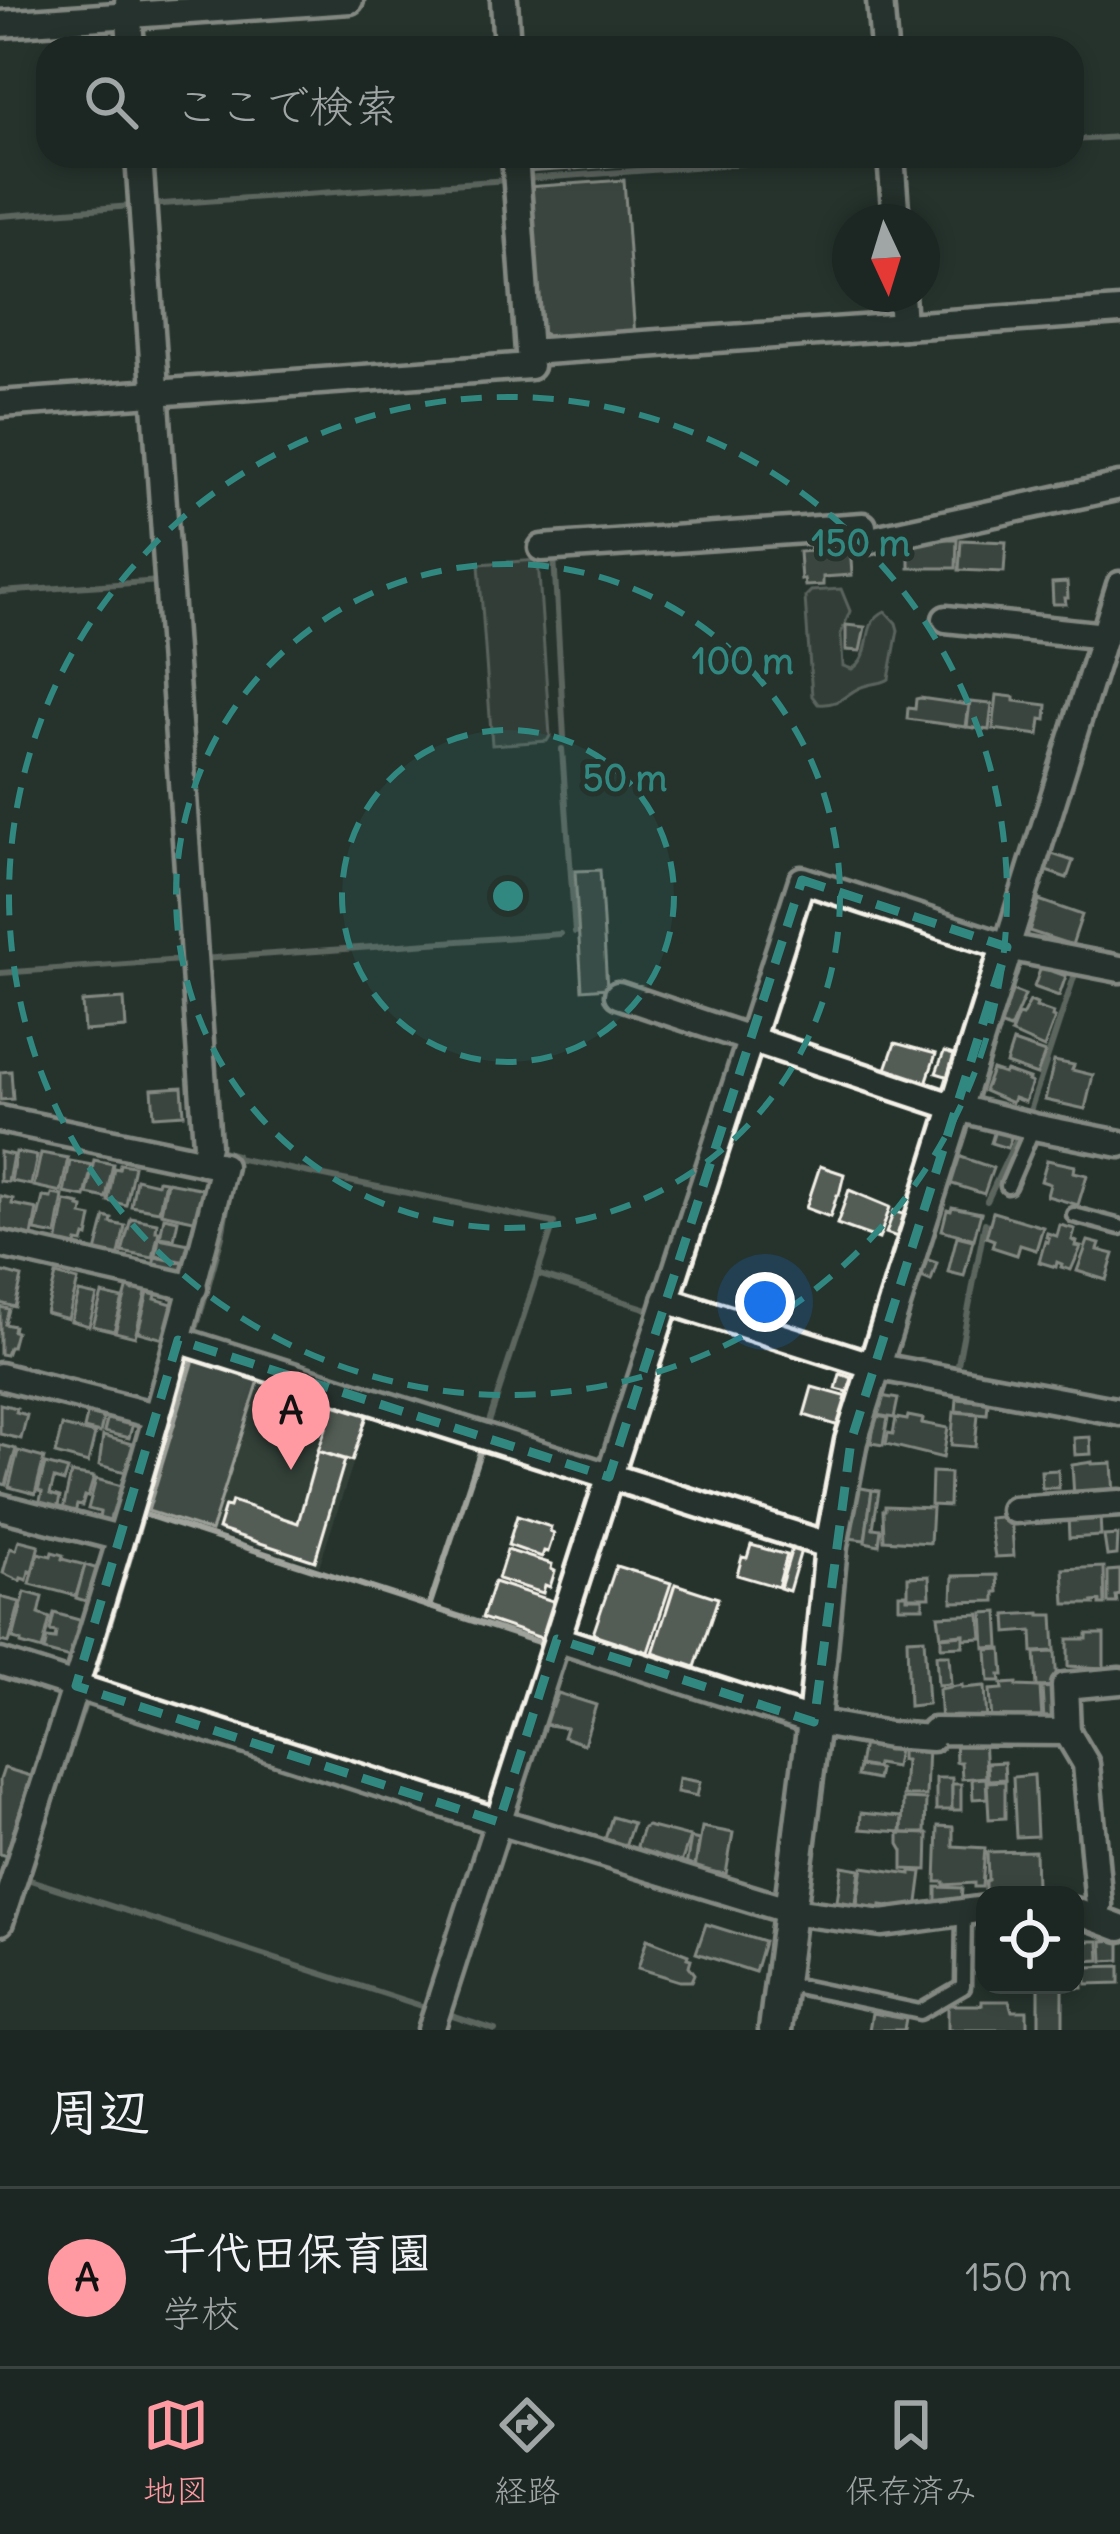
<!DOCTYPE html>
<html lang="ja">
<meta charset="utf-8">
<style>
body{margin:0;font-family:Delius,"Klee One",sans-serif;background:#29322f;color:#f1f3f6}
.controls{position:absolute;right:36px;bottom:36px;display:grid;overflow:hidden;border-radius:24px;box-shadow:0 6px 18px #0003}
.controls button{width:108px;height:108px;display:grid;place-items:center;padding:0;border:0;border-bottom:3px solid #3a4340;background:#1c2622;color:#f1f3f6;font:60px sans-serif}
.compass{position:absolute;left:832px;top:204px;width:108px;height:108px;border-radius:50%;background:#1c2622;box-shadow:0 6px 18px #0003;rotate:176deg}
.you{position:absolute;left:765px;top:1302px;width:42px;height:42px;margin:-30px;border:9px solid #fff;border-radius:50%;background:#1a73e8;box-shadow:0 0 0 18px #1a73e833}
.badge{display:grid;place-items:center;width:78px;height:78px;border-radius:50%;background:#ff9aa2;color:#111;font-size:39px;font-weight:700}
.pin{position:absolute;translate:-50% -99px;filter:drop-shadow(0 3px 6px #0008)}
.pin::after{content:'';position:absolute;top:63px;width:42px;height:36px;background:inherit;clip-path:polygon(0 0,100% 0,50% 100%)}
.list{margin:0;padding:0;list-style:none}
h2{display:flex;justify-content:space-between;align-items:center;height:156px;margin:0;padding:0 48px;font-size:51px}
h2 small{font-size:39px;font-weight:400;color:#a0a5a5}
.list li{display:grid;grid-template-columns:78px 1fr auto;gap:36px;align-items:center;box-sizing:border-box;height:180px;padding:0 48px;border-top:3px solid #3a4340}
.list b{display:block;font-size:45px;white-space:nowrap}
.list p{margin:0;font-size:39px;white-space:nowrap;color:#a0a5a5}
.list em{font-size:39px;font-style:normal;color:#a0a5a5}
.icon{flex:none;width:66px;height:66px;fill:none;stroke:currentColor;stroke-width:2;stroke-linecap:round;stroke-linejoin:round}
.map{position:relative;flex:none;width:1120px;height:2030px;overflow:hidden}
.search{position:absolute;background:#1c2622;box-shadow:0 6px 18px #0003;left:36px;right:36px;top:36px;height:132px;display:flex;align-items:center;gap:30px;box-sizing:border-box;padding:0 42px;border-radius:36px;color:#a0a5a5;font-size:45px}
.sheet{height:336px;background:#1c2622}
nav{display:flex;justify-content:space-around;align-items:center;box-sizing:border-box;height:168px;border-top:3px solid #3a4340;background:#1c2622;font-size:33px;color:#a0a5a5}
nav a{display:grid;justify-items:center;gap:6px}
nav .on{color:#ff9aa2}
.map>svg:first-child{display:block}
.built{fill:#333f39}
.green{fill:#414b45;stroke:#9a9e96;stroke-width:3}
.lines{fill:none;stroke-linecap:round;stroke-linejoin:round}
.stream{stroke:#9fa39b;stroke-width:6}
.building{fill:#525c55;stroke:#f4f1e8;stroke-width:3}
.service-casing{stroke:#f4f1e8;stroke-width:21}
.minor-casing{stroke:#f4f1e8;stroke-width:33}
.tertiary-casing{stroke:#f4f1e8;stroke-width:39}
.service{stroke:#26332d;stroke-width:12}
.minor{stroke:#26332d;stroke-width:24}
.tertiary{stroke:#26332d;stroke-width:30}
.marked{fill:none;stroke:#318880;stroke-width:9;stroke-dasharray:24 15;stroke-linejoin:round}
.ring{fill:none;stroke:#318880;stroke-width:6;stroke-dasharray:21 15}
.centre{fill:#318880;stroke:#26332d;stroke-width:6}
.ring-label{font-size:36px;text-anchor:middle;font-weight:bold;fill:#318880;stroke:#26332d;stroke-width:10;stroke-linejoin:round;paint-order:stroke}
</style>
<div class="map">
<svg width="1120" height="2030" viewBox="0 0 1120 2030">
<rect width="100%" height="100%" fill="#26332d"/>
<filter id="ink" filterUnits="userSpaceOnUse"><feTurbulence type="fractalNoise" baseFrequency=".00833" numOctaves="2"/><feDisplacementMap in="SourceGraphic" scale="24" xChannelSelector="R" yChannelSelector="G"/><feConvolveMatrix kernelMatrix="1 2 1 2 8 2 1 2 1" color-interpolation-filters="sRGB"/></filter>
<g filter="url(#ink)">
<polygon class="built" points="261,1374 371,1410 319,1566 211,1531"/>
<g class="green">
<polygon points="538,560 550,736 547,741 492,745 479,564"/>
<path d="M841,589l9,22 -9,23 2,32 9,3c23,-13 7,-46 33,-58l11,12 2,7 -9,49c-6,4 -13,4 -21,6 -21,4 -23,21 -50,19l-6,-8 -7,-99 6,-6z"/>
<polygon points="196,1353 261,1374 211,1531 148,1511"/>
</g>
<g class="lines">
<g class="stream">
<polyline points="1072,140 1120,137"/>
<polyline points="524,179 847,156"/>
<polyline points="148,205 508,180"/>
<polyline points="0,216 132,206"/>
<polyline points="554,555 564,738"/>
<polyline points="0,592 161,581"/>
<polyline points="562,749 575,932"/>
<polyline points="201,959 560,934"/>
<polyline points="0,973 182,960"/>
<polyline points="1030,1111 1076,971"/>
<polyline points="213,1148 236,1155 236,1158 554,1223 488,1425"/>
<polyline points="987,1201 1018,1136"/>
<polyline points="537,1274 651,1310"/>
<polyline points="674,1317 857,1374"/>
<polyline points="197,1326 222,1236 236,1158"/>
<polyline points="957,1369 985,1223"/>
<polyline points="886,1382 1120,1424"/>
<polyline points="143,1514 544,1644"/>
<polyline points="429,1607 482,1446"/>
<polyline points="96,1670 189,1362"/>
<polyline points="24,1878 425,2007"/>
<polyline points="27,1878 85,1704"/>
<polyline points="452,2016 495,2030"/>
</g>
</g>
<g class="building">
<polygon points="524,156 571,156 572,169 525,172"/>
<polygon points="574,156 635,156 636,164 575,169"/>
<polygon points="624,180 635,337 546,343 545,334 537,334 527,187"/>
<polygon points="938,534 938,539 957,539 956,568 909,568 909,539"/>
<polygon points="961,540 1006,542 1004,572 959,570"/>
<polygon points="850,545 852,575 823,577 823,585 805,586 804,579 801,580 799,552 811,551 810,548"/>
<polygon points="1067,582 1068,598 1065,598 1066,604 1053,604 1052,583"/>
<polygon points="846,625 865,627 860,651 846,650"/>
<polygon points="997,695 1014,697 1014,701 1047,705 1046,720 1041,719 1039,735 993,729"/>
<polygon points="920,698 969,705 966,727 907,719 908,708 915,709 916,699"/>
<polygon points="970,702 992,704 989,730 967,727"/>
<polygon points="1052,854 1073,861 1067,878 1046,871"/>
<polygon points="600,870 607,988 582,990 575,871"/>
<polygon points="1039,900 1082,915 1072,945 1029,931"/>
<polygon points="1041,967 1066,976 1059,996 1034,987"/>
<polygon points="1009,989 1025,995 1010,1029 997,1024"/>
<polygon points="124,999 126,1028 84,1031 82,1002"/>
<polygon points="1030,1001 1037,1004 1036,1007 1053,1013 1052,1017 1055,1018 1044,1048 1011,1033 1018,1015 1022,1016"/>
<polygon points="1013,1042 1045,1053 1037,1075 1006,1064"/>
<polygon points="895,1043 936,1054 926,1083 886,1069"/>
<polygon points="944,1052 957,1056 949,1077 936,1073"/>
<polygon points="1054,1061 1074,1065 1072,1070 1093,1075 1085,1109 1045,1100"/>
<polygon points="992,1070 1004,1074 1006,1071 1029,1079 1028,1081 1032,1083 1025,1102 1014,1098 1012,1103 984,1091"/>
<polygon points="11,1071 13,1099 0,1100 0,1072"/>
<polygon points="182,1087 184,1114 154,1116 152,1089"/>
<polygon points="996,1127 1013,1133 1007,1148 991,1143"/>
<polygon points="0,1152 13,1155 8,1182 0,1181"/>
<polygon points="16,1152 37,1156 31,1185 11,1181"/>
<polygon points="41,1153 68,1158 61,1192 34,1186"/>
<polygon points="958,1156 993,1168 984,1194 949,1183"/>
<polygon points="94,1160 113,1164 106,1198 87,1194"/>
<polygon points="1047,1160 1075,1166 1074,1172 1087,1175 1078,1205 1047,1196 1050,1184 1041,1181"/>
<polygon points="70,1161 92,1165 85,1197 64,1193"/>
<polygon points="120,1164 134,1166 126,1205 108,1201 114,1168 119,1169"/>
<polygon points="820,1166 844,1174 839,1195 837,1195 830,1217 806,1208"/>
<polygon points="136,1179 157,1184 158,1180 165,1181 159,1211 131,1206"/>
<polygon points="167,1182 204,1189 198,1221 161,1213"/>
<polygon points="849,1190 890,1207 879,1239 837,1224"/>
<polygon points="52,1194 63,1196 56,1235 35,1231 43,1197 51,1198"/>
<polygon points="0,1196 13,1199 12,1204 37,1209 32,1236 0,1229"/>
<polygon points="65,1201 80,1204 79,1207 83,1208 82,1215 92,1217 88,1237 85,1236 83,1243 77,1242 75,1248 57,1245"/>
<polygon points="952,1207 981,1213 974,1239 942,1230 947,1210 951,1211"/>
<polygon points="894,1211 908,1216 900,1238 886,1233"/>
<polygon points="993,1212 1043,1227 1036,1250 1020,1245 1017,1255 992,1247 994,1240 986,1237"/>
<polygon points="105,1217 112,1219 111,1223 125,1226 118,1259 100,1256 101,1253 96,1252"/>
<polygon points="164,1217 178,1220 174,1239 160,1237"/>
<polygon points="131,1218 157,1223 156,1231 159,1231 153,1258 122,1252"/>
<polygon points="1060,1225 1075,1229 1072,1240 1077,1242 1076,1246 1081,1247 1071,1270 1061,1267 1062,1264 1057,1262 1056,1267 1039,1262 1045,1241 1048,1242 1049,1238 1046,1237 1047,1233 1057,1236"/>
<polygon points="957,1236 973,1240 964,1276 948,1272"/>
<polygon points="159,1238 189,1244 186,1262 156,1256"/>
<polygon points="1088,1241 1100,1244 1098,1250 1114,1254 1106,1280 1077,1271"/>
<polygon points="155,1257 185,1263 183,1273 153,1267"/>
<polygon points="925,1259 937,1263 931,1281 919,1276"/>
<polygon points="0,1271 22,1277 15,1307 0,1303"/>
<polygon points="56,1275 78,1281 68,1319 46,1313"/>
<polygon points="128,1286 134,1288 133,1292 137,1286 147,1289 135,1337 115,1332"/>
<polygon points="79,1292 97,1296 89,1326 71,1321"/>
<polygon points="148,1293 156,1295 155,1299 176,1305 167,1340 138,1332"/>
<polygon points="102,1294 123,1299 114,1331 93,1326"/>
<polygon points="0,1307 9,1309 5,1324 14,1326 13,1331 16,1332 12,1347 9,1347 6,1355 0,1354"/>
<polygon points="840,1374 856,1379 852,1393 836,1389"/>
<polygon points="812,1387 848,1397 839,1426 804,1415"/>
<polygon points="881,1396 898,1399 894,1418 877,1415"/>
<polygon points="320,1397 368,1413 352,1461 318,1451 326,1428 311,1423"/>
<polygon points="957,1399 988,1402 987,1414 956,1411"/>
<polygon points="0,1404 17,1408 16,1412 27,1415 21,1439 0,1434"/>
<polygon points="88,1411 104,1416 100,1433 84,1429"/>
<polygon points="954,1412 978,1414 975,1447 951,1445"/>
<polygon points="108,1416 133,1423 129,1438 104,1432"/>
<polygon points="876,1416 888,1418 883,1445 871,1443"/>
<polygon points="908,1416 923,1419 922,1423 948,1428 943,1458 886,1444 888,1433 893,1434 896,1418 907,1420"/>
<polygon points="62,1426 95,1434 88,1463 55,1454"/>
<polygon points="103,1436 136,1445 129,1473 99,1465"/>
<polygon points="1090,1437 1091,1454 1075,1455 1074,1438"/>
<polygon points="0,1445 16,1449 6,1485 0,1483"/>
<polygon points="18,1451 44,1458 35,1494 9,1487"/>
<polygon points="318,1451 345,1460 315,1561 218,1529 225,1506 230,1507 232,1501 298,1523"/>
<polygon points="1092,1462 1092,1464 1112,1463 1114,1495 1074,1497 1072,1465"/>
<polygon points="45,1464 68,1470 64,1482 54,1479 50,1494 60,1497 57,1510 39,1505 42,1492 38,1491"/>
<polygon points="1058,1470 1059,1488 1042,1488 1041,1471"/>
<polygon points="932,1472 950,1473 949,1506 931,1505"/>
<polygon points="71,1473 94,1477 88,1497 85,1496 82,1506 77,1505 75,1513 63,1510"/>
<polygon points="96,1479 122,1486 114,1516 111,1515 110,1520 99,1518 100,1512 88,1509"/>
<polygon points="856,1487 872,1490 865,1540 848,1538"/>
<polygon points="872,1490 879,1491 873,1528 881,1529 879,1545 865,1542"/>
<polygon points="885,1506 932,1508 930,1543 884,1540 883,1510 885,1510"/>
<polygon points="1100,1514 1101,1536 1069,1538 1068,1516"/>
<polygon points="517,1516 551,1527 550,1532 554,1534 548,1552 544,1551 542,1557 508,1545"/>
<polygon points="1011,1516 1014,1556 995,1557 989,1518"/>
<polygon points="1118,1535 1117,1555 1107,1556 1104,1536"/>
<polygon points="19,1540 39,1545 32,1572 29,1571 27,1580 21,1578 20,1581 3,1573 10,1548 16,1550"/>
<polygon points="751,1545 787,1555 778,1587 737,1575 742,1557 747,1558"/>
<polygon points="792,1548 801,1550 789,1591 780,1588"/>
<polygon points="507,1550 552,1564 551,1569 555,1571 550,1587 545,1585 543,1593 498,1579"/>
<polygon points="52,1552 63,1555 62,1559 85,1565 76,1596 30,1584 38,1553 51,1556"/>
<polygon points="85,1565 98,1569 89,1602 76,1598"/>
<polygon points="616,1566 671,1583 648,1652 593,1634"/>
<polygon points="1104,1567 1105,1605 1100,1605 1100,1601 1093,1602 1094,1604 1065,1604 1063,1569"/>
<polygon points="1120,1570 1120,1595 1116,1596 1117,1603 1108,1603 1108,1571"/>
<polygon points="997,1575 998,1592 995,1592 995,1601 952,1602 953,1576"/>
<polygon points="929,1576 930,1597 908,1597 908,1577"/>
<polygon points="494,1582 556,1602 544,1639 482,1618"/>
<polygon points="675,1584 718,1598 695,1667 653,1653"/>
<polygon points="25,1592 43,1597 39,1614 50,1618 42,1650 21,1644 21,1641 13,1639"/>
<polygon points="899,1594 907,1594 907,1598 923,1598 923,1607 899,1607"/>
<polygon points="0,1597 20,1602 9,1643 0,1641"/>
<polygon points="998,1612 1000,1647 985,1648 983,1613"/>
<polygon points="54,1613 83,1621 73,1659 44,1651 47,1638 55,1639 56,1632 50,1631"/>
<polygon points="1040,1613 1040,1615 1053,1615 1055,1651 1033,1652 1032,1631 1007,1633 1006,1615"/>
<polygon points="980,1614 982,1638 964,1639 964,1634 941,1636 938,1616"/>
<polygon points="1087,1634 1104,1634 1104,1668 1068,1666 1068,1639 1087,1639"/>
<polygon points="963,1635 963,1646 941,1647 941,1637"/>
<polygon points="924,1638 928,1704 909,1706 907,1639"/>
<polygon points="1002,1649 1004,1675 1000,1675 1001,1681 989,1681 987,1650"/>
<polygon points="1055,1652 1057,1686 1037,1687 1035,1653"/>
<polygon points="936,1655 949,1655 951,1684 938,1685"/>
<polygon points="1017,1683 1017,1686 1040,1687 1042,1720 992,1723 990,1690 1003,1689 1002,1684"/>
<polygon points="962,1685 962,1688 985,1686 987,1723 941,1725 939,1689"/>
<polygon points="1056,1687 1058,1720 1044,1720 1042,1688"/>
<polygon points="558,1693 596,1705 584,1744 563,1737 566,1728 543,1724 549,1706 553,1707"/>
<polygon points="984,1735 986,1777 962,1779 961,1762 956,1762 955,1737"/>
<polygon points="863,1743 898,1750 895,1767 877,1764 876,1768 859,1765"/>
<polygon points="928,1745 926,1796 903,1796 905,1760 901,1760 901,1747"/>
<polygon points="1004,1762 1005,1779 988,1780 987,1763"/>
<polygon points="859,1766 879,1769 877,1780 857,1776"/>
<polygon points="4,1768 31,1776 6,1856 0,1854 0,1780"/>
<polygon points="1034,1775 1037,1836 1016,1837 1013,1777"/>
<polygon points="679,1778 700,1782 697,1796 677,1792"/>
<rect x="936" y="1778" width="16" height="32"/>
<polygon points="986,1778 987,1798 973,1799 972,1779"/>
<polygon points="1005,1781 1005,1818 989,1819 987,1782"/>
<rect x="952" y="1784" width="9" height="26"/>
<polygon points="903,1799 926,1800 925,1833 902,1833"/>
<polygon points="861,1813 902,1817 901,1832 860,1829"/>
<polygon points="612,1817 633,1823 625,1846 605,1839"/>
<polygon points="647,1826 690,1837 681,1863 639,1850 637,1846 643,1828"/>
<polygon points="938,1826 953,1827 953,1846 985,1848 982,1887 974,1887 974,1883 944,1885 944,1882 936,1882"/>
<polygon points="702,1827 733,1833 726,1874 695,1869"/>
<polygon points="899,1833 928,1834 927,1870 903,1869 903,1851 899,1844"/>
<polygon points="691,1838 699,1840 695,1867 686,1866"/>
<polygon points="1035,1851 1036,1887 1013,1887 1013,1892 985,1890 985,1881 988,1880 987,1852"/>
<polygon points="842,1866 860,1869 856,1904 837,1901"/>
<polygon points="863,1867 911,1874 911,1871 922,1872 917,1910 881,1905 880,1911 857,1905"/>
<polygon points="936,1887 962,1888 961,1903 936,1902"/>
<polygon points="706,1924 764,1942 755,1972 696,1953"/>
<polygon points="647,1939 688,1955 687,1958 691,1959 689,1966 695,1974 692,1981 680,1981 638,1968"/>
<polygon points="1120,1940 1120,1960 1103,1961 1102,1941"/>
<polygon points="1084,1941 1099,1941 1100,1960 1085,1961"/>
<polygon points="1081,1943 1083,1988 1069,1988 1069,1985 1075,1985 1075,1944"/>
<polygon points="1120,1966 1120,1983 1087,1984 1086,1967"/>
<rect x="1039" y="1985" width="24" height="45"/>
<polygon points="982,2001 1009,2001 1012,2011 1027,2011 1027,2030 948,2030 948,2005 982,2005"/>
<polygon points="872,2013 906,2019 904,2030 869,2030"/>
</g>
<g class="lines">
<defs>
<g id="service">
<polyline points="1008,1186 1033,1128"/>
<polyline points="1074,1215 1120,1227"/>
<polyline points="782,1983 920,2012 963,1987 964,1912"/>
</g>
<g id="minor">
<polyline points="504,0 507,48"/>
<polyline points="880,0 884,48"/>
<polyline points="128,3 131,48"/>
<polyline points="0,24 350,0"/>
<polyline points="139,156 207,1145 203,1162"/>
<polyline points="515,156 529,352 1120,311"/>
<polyline points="891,156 896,222"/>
<polyline points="901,294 903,326"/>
<polyline points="0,404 530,366"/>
<polyline points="542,548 863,526 861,542 1120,486"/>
<polyline points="946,619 1105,636"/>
<polyline points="1007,947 1120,585"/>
<polyline points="618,995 954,1107 1034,1127 1120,1144"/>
<path d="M0,1119l223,47c-62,255 -142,506 -223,756"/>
<polyline points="0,1244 194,1288"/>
<polyline points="666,1300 874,1366 1120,1412"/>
<polyline points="178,1340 831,1546"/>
<polyline points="0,1376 156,1416"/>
<polyline points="0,1507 120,1538"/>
<polyline points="1014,1510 1120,1503"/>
<polyline points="557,1639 814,1722 889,1735 932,1738 934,1731 1067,1732 1065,1686 1120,1681"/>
<polyline points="0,1662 499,1822 790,1911 882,1923 985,1909"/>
<polyline points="1067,1732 1086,1764 1099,1905 1094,1918"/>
<polyline points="1075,1911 1120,1928"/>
<polyline points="431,2030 802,880 1007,947 1120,969"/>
</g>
<polyline id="tertiary" points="775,2030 814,1722 831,1546 851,1441 1007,947"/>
</defs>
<use href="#service" class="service-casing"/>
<use href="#minor" class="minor-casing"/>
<use href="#tertiary" class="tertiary-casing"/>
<use href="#service" class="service"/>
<use href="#minor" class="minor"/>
<use href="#tertiary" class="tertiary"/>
</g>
</g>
<path d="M0 0H1120V2030H0ZM802,880l205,67 -156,494 -37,281 -257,-83 -58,183 -423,-136 102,-346 431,137z" fill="#26332d" fill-opacity=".55" fill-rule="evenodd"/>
<path class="marked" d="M802,880l205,67 -156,494 -37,281 -257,-83 -58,183 -423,-136 102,-346 431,137z"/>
<circle cx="508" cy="896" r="166" fill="#318880" fill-opacity=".12"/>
<g class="ring">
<circle cx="508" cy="896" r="166"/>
<circle cx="508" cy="896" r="332"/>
<circle cx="508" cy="896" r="499"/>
</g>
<circle cx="508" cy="896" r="18" class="centre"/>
<g class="ring-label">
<text x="861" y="556">150 m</text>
<text x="743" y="674">100 m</text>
<text x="625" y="791">50 m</text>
</g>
</svg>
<div class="controls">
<button><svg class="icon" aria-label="locate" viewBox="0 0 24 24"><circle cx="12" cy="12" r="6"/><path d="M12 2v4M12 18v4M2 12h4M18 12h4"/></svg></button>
</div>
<svg class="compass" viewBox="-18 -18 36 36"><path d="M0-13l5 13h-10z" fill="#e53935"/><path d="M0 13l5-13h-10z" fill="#a0a5a5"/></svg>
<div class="you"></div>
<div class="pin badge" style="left:291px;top:1470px">A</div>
<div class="search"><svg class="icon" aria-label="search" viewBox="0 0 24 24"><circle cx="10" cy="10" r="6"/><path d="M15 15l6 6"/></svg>ここで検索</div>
</div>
<section class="sheet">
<h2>周辺<small></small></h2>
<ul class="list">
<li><span class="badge">A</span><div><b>千代田保育園</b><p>学校</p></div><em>150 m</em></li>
</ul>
</section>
<nav>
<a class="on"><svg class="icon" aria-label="map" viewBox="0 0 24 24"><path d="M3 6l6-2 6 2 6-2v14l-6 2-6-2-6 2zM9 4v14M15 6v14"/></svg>地図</a>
<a><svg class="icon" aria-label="directions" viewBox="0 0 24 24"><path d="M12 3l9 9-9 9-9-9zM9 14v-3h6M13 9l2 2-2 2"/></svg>経路</a>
<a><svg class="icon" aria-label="saved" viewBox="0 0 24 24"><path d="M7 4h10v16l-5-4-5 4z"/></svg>保存済み</a>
</nav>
